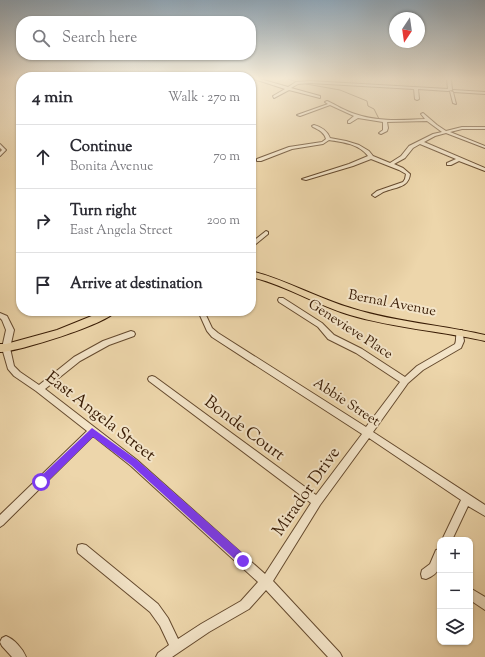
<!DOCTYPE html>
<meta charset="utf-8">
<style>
body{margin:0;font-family:"Sorts Mill Goudy",serif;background:#f2f2f3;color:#2b2b33}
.controls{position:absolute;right:12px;bottom:12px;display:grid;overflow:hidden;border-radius:8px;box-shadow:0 1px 3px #0004}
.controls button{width:36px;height:36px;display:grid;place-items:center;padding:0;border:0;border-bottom:1px solid #e1e1e2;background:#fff;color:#2b2b33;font:20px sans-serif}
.compass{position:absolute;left:389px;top:12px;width:36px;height:36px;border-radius:50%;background:#fff;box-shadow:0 1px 3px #0004;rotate:193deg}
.stop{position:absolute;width:12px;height:12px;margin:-9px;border:3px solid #7c3aed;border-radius:50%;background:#fff}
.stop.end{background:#7c3aed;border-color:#fff;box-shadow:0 1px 4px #0008}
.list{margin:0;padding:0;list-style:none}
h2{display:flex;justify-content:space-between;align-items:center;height:52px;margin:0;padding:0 16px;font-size:17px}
h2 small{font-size:13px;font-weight:400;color:#7c7c81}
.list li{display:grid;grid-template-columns:26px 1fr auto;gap:12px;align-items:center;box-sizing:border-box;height:64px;padding:0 16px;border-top:1px solid #e1e1e2}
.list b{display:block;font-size:15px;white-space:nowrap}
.list p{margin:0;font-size:13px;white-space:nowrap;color:#7c7c81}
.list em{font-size:13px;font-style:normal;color:#7c7c81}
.icon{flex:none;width:22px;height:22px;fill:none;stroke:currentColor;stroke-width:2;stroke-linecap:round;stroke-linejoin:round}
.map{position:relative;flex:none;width:485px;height:657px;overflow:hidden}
.search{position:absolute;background:#fff;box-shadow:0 1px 3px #0004;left:16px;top:16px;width:240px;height:44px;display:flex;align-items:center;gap:10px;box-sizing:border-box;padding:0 14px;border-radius:16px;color:#7c7c81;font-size:15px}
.panel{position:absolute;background:#fff;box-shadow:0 1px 3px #0004;left:16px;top:72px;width:240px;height:244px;border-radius:16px}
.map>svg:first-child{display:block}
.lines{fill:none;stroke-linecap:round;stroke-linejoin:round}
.stream{stroke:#7f6546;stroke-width:1}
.minor-casing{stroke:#654a2e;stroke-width:2}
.major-casing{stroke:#381b04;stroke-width:2}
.minor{fill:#f3e4c8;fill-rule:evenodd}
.major{fill:#edd6ab;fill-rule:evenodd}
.route{fill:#7c3aed}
.labels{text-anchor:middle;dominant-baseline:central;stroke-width:4;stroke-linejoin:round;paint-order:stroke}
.street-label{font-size:14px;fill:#381b04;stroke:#f3e4c8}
.near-street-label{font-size:17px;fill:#381b04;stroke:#f3e4c8}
</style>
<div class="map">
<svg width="485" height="657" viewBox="0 0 485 657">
<rect width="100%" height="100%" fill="#edd6ab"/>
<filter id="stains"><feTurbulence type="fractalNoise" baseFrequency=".005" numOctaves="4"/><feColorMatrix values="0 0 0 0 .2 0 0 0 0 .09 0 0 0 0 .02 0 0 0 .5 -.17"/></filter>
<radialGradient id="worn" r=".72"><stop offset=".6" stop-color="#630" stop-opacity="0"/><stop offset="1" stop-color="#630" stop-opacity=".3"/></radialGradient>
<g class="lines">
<g class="stream">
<polyline points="288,79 297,82"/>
<polyline points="306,84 340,90 367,101 368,106 374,109 379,119"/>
</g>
<defs>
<g id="minor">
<polygon points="254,79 260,79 288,87 296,82 310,81 448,89 447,79 451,79 452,90 448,91 418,89 419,99 417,100 415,99 414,89 310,83 298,84 291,88 320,96 320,98 289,90 274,98 273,96 285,89"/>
<polygon points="453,90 485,92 485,94 454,92"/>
<polygon points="450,91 453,92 456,104 453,103"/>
<path d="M327,101c9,4 18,10 28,13 23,8 47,6 70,5l-4,-5 2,-1 14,12 9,6 16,-4h23v2h-23l-12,3 35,14v2l-39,-15 -11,3 -11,6 61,26v3l-26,-10 -8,4h-4v-2l9,-4 -36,-15 -7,4 -8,10 -11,6 9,4 7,6c-1,13 -13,13 -24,17 -4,1 -7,4 -11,6l-3,-2 5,-4 26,-9 2,-3 1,-5 -7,-4 -28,-11 -18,7 -47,14 -4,-1 47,-15 19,-8c-9,-12 -25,-14 -39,-16l-6,4 -31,5 -31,12h-4v-2l32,-12 33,-5 4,-3c-2,-7 -7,-9 -13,-12l-1,-1 2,-1c7,2 13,5 16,13l16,3 13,4 10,6 4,5 17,7 11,-7 8,-10 24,-12 9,-2 -15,-11 -40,1 1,6 -1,3 -6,3 -2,-1 4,-3v-8l-25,-4 -8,5h-2v-2l6,-5 -24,-11 -30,11 -3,-1 31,-11 -3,-2z"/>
<polygon points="0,144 6,150 0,156 0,152 2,150 0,148"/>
<polygon points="266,231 268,232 268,234 251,248 251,243"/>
<path d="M279,298h4l39,25 12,12 28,14 43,28 12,-11 38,-22c2,-4 0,-10 3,-14h4l2,11 -3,7 -38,22 -15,13 -35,49 112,73v11l-17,-10 -16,34h-10l19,-40 -92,-62 -49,67 -47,76 67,72 2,4h-14l-62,-67 -17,19 -40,23 -37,25h-16l2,-4 11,-8 -9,-19 -10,-14 -72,-59 -1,-4 1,-4 4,-1 4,1 72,59 10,14 10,21 23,-15 40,-23 17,-19 -127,-116 -38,-30 -90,89 -3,2v-12l87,-84 -51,-40 -22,-15 -6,-7 -6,-21 4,-18 -4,-10 -2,-2v-5l7,3 7,14 -4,18 4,18 6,6 19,13 35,-28 29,-16 28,-10 3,1 1,2 -1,2 -25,9 -29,16 -35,28 92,71 128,114 46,-71 -162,-122 -1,-2 1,-2 3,-1 3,1 161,118 46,-61 -150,-97 -5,-6 -9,-20h6l8,17 6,5 148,94 34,-45 -44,-29 -28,-14 -10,-12 -39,-25 -1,-2z"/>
<path d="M440,549c0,15 2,24 -14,30l-4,-1 -1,-4 1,-4 8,-6 6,-14z"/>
<polygon points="470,588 485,597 485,610 470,600"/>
<path d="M6,636c8,3 17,13 20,21h-14l-10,-11 -2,-4 2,-4z"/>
</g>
<g id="major">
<path d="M251,271c36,9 67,28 103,38 42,13 88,16 131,26v6c-45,-10 -91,-13 -135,-26 -34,-10 -64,-30 -99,-38z"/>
<path d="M104,311h12c-9,13 -98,41 -116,41v-8h6l51,-14z"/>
</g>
</defs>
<use href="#minor" class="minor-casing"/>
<use href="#major" class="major-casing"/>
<use href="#minor" class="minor"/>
<use href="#major" class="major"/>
</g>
<linearGradient id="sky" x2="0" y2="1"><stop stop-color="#91a8b9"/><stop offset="0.46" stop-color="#f7edd9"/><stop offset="1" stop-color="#f7edd9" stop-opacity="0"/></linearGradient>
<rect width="485" height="171" fill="url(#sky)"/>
<polygon class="route" points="92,428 137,460 247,557 248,561 247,564 243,566 240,564 131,465 93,437 44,485 41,486 38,485 37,482 38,479"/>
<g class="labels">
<g class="street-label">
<text transform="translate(392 304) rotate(11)">Bernal Avenue</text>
<text transform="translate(350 330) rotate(33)">Genevieve Place</text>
<text transform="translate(346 403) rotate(33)">Abbie Street</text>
</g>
<g class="near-street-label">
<text transform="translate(100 417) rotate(38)">East Angela Street</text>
<text transform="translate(244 429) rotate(37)">Bonde Court</text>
<text transform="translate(307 492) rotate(-55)">Mirador Drive</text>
</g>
</g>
<rect width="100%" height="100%" filter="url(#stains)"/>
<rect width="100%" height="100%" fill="url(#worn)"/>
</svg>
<div class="controls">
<button>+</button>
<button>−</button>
<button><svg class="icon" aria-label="layers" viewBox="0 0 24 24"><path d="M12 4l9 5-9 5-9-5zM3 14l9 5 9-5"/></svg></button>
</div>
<svg class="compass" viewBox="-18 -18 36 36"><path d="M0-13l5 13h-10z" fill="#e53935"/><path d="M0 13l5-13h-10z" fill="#7c7c81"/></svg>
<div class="stop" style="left:41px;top:482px"></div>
<div class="stop end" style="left:243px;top:561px"></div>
<div class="search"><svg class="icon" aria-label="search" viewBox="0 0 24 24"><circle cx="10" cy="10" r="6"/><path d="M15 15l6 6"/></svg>Search here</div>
<section class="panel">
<h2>4 min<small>Walk · 270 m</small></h2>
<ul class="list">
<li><svg class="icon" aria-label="ahead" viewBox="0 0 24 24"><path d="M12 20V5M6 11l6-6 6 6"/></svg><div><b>Continue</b><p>Bonita Avenue</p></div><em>70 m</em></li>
<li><svg class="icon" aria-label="right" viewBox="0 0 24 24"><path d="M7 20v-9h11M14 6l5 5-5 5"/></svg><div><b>Turn right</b><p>East Angela Street</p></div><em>200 m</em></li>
<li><svg class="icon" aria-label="arrive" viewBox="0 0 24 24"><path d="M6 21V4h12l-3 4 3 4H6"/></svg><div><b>Arrive at destination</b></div></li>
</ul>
</section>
</div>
